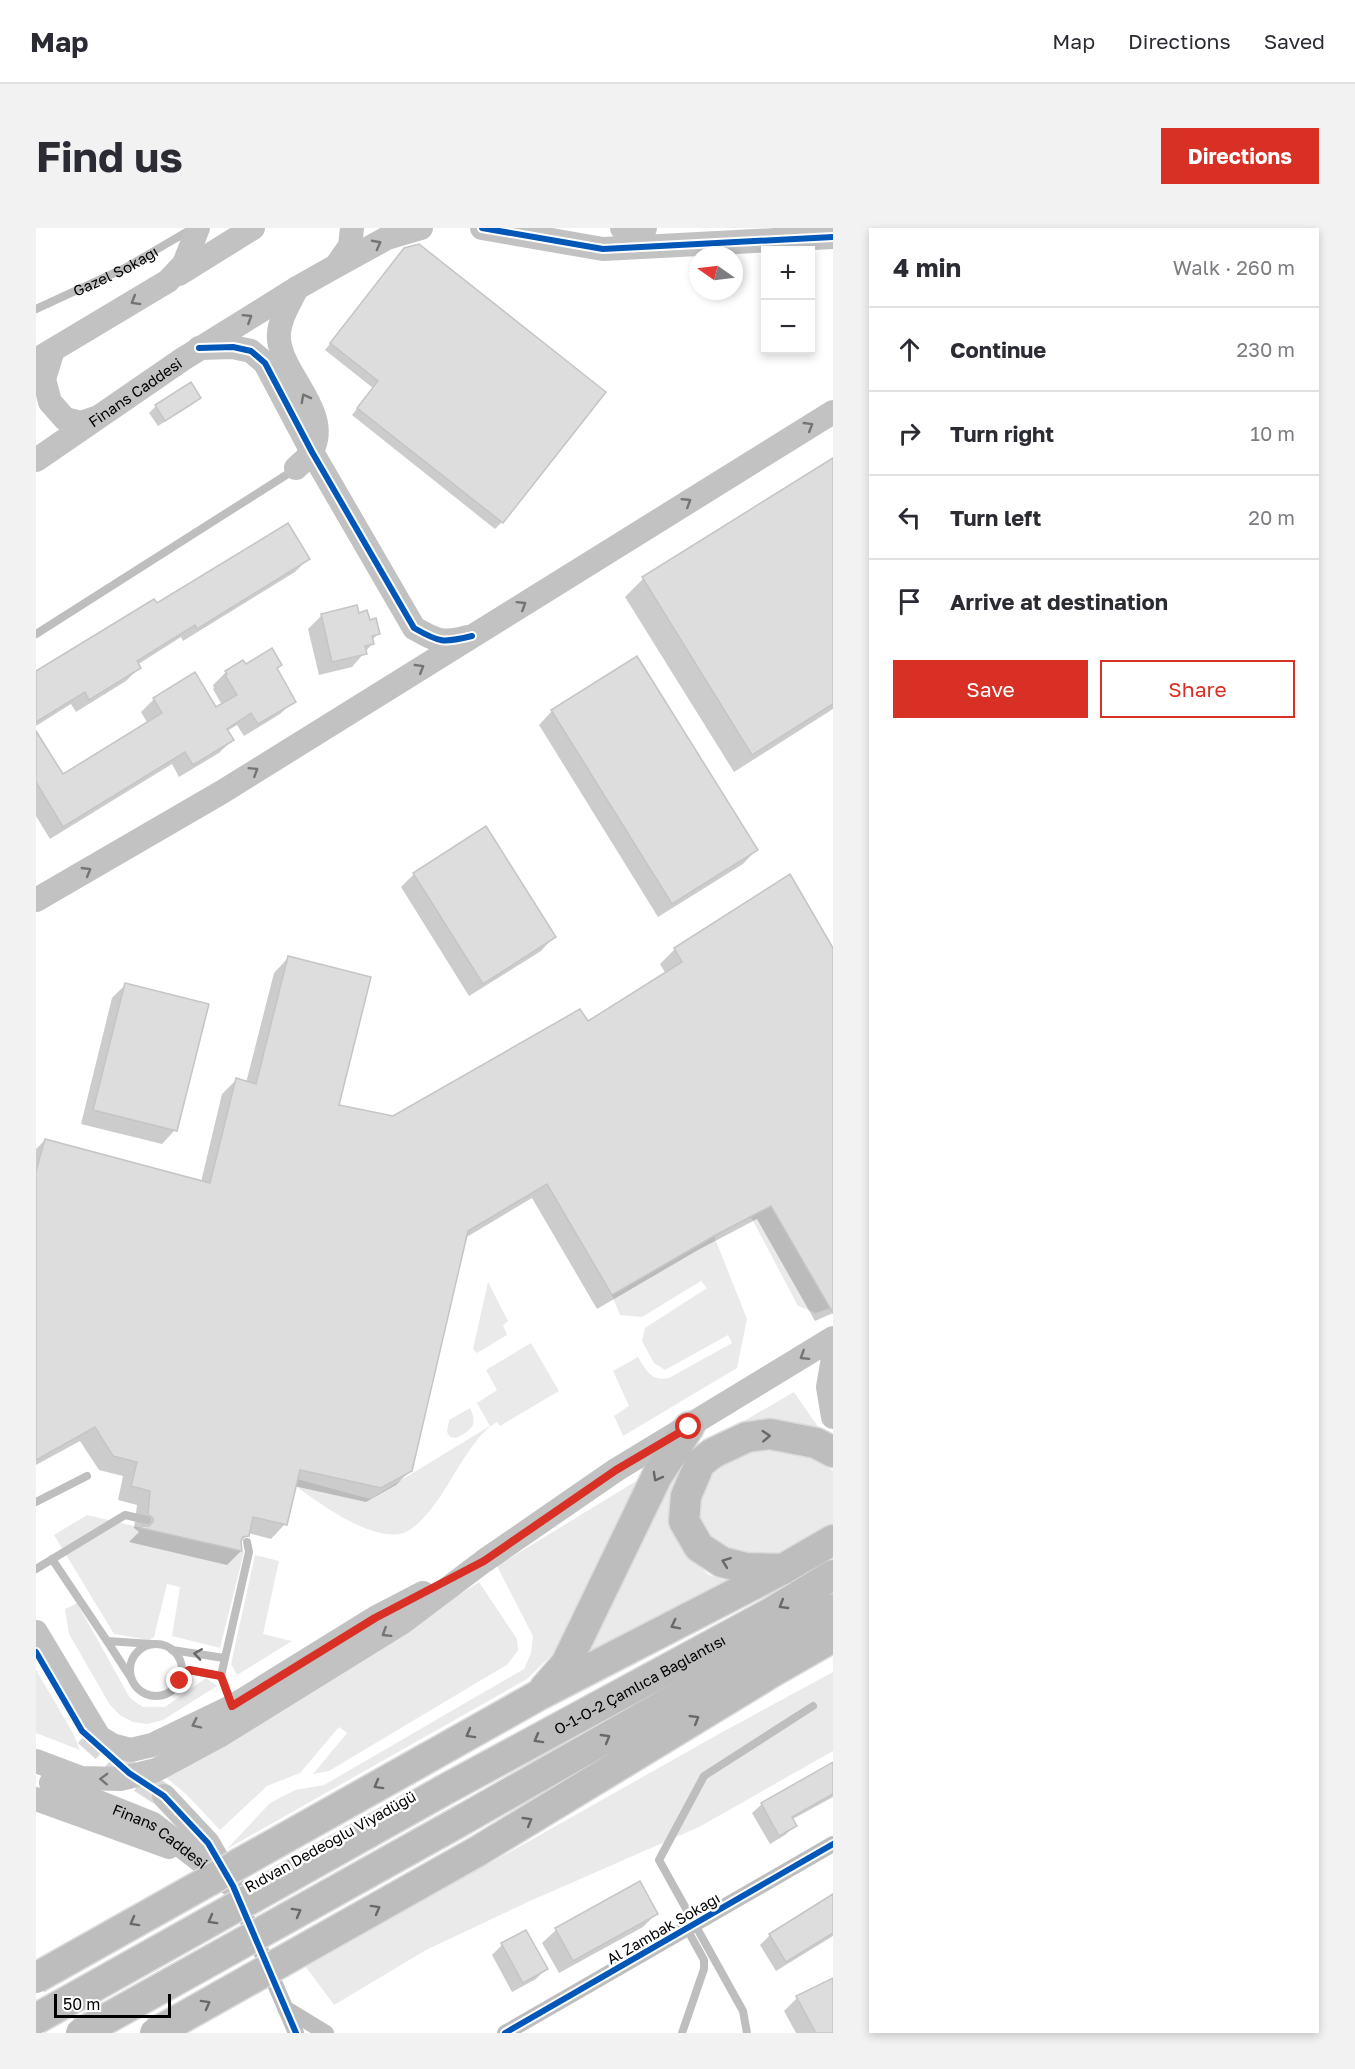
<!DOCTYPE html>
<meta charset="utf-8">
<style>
body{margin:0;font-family:"Golos Text",sans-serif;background:#f2f2f3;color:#2b2b33}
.controls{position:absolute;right:18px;top:18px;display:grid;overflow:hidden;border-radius:0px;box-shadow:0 3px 9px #0003}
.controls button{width:54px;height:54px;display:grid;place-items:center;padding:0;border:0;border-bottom:2px solid #e1e1e2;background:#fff;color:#2b2b33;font:30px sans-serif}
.compass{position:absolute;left:653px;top:18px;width:54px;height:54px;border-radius:50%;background:#fff;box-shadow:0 3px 9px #0003;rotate:284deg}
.scale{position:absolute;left:18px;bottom:15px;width:117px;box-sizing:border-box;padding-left:6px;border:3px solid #000;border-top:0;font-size:16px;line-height:21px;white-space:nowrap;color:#000;-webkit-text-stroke:4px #fff;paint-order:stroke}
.stop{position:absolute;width:18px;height:18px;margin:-14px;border:4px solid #d93025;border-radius:50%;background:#fff}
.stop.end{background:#d93025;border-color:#fff;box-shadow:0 2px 6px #0008}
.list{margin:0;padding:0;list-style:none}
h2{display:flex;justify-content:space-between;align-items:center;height:78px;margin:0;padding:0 24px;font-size:26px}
h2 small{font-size:20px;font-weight:400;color:#7c7c81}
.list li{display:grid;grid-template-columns:39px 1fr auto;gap:18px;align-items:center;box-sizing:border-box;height:84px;padding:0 24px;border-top:2px solid #e1e1e2}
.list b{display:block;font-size:22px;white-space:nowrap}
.list em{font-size:20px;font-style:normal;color:#7c7c81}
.actions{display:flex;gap:12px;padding:18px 24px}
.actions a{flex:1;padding:14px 0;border:2px solid #d93025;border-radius:0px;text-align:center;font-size:21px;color:#d93025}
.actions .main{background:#d93025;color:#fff}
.icon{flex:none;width:33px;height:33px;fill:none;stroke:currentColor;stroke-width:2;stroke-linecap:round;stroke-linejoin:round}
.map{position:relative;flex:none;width:797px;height:1805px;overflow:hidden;border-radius:0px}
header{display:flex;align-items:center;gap:36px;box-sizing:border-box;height:84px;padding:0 30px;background:#fff;border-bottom:2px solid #e1e1e2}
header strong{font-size:28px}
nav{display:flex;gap:33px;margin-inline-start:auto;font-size:21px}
.intro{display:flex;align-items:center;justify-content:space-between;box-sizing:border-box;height:144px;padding:0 36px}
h1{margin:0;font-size:42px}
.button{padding:15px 27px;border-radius:0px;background:#d93025;color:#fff;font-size:21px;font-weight:700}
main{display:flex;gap:36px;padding:0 36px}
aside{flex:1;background:#fff;border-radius:0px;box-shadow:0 3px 9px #0003}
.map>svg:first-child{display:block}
.grass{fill:#eaeaea}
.shadow{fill:#0003}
.building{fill:#ddd;stroke:#c5c5c5;stroke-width:1.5}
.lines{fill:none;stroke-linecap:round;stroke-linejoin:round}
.secondary-tunnel{stroke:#d9d9d9;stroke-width:24;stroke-dasharray:24 12;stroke-linecap:butt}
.highway-casing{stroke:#dbdbdb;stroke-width:33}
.lane{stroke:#bebebe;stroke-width:8}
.street{stroke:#bebebe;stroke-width:16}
.secondary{stroke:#c2c2c2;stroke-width:24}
.highway{stroke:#bdbdbd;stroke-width:30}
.highway-bridge-casing{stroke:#dbdbdb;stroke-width:33;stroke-linecap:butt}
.highway-bridge{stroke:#bdbdbd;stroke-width:30}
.cycleway-casing{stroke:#fff;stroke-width:10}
.cycleway{stroke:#0057b8;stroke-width:6}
.oneway{stroke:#747474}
.oneway2{stroke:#686868}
.route{stroke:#d93025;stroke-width:8}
.labels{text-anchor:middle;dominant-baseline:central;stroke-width:5;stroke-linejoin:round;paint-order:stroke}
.street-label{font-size:15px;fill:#000;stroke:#fff}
</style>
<header>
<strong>Map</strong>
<nav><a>Map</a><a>Directions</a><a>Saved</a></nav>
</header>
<div class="intro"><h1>Find us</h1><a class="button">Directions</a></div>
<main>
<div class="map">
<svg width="797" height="1805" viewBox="0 0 797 1805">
<rect width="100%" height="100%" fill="#fff"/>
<g class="grass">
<polygon points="735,978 794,1080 780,1085 762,1078 715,989"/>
<path d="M678,1008l33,83 -10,49 -114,68 -9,-20 15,-10 -16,-35 25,-14c8,13 13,25 31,21l63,-35 -4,-8 -63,35 -11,-7 -12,-22 3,-13 62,-40 -6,-7 -59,36 -22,-2 -8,-20z"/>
<polygon points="452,1054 472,1093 467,1097 471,1107 441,1125 437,1121"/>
<path d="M495,1115l28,48 -59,35 -3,-4c-15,8 -26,26 -36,41 -14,22 -28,50 -50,66 -29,22 -95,-28 -118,-45l4,-5 73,20 120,-73 -13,-23 20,-13 -11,-20z"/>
<polygon points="758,1164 785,1203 728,1193 701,1197"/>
<path d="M434,1180c8,17 2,22 -14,30l-6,-1 -3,-5 2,-12z"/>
<polygon points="745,1219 771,1224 797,1243 797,1298 750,1326 697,1326 677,1314 664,1288 666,1260 680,1239 707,1223"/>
<polygon points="643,1241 637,1270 638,1301 653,1329 673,1347 698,1355 546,1432"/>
<polygon points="610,1247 523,1420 491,1451 191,1621 234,1575 259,1562 288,1557 488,1441 495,1425 497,1408 461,1338"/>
<polygon points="51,1287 208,1324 184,1420 136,1408 144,1359 131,1356 118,1409 113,1412 78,1406 18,1307"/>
<polygon points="219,1327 243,1333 227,1406 256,1413 201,1447 195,1436"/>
<polygon points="443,1354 481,1411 482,1422 472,1436 293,1543 277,1546 311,1505 303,1499 264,1545 231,1558 184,1602 150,1566 127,1547 325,1429"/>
<polygon points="41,1375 94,1470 107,1479 129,1479 170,1450 181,1458 127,1492 111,1496 97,1494 85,1488 74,1477 33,1406 29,1381"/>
<polygon points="0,1442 37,1505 44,1522 0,1505"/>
<polygon points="797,1444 797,1523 663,1599 494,1673 390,1722 298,1777 270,1739 681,1507"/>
</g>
<g class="shadow">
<polygon points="362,28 466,294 459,301 316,187 337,160 289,122"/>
<polygon points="163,170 157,176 122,198 113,185 120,178"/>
<polygon points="797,232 797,481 698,544 589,369 607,351"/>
<polygon points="272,331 259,344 147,413 145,409 101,437 103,440 90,453 40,484 35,476 0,498 0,445 120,377"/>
<polygon points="322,386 333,394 342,406 336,412 336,416 316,439 283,447 272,401 286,387"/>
<polygon points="209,438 240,441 258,473 244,486 208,508 201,497 191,503 196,512 183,525 143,549 136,536 14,611 0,588 0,506 26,548 112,496 105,484 118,471 179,481 186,477 177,461 178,460 177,457 190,444"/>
<polygon points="516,483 720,622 707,636 622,689 503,497"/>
<polygon points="378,646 518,709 505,723 433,768 365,659"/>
<polygon points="639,721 797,723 797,1085 779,1093 721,991 662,1022 561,1081 496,970 429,1010 375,1242 360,1257 330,1274 258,1258 249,1296 235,1311 212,1305 204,1315 205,1323 191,1337 93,1314 103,1304 98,1300 101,1277 82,1272 87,1248 63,1242 44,1213 0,1237 0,921 9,912 165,954 186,866 200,852 210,855 238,745 252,730 301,878 358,890 551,796 630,746 624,736"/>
<polygon points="90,756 139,902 126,916 45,896 76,770"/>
<polygon points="797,1536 797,1569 755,1592 759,1598 749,1607 734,1616 716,1585 726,1576"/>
<polygon points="797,1668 797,1708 740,1743 724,1717 734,1707"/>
<polygon points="620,1686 607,1699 523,1745 506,1715 520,1702"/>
<polygon points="466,1717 510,1741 500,1751 476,1764 456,1727"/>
<polygon points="797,1752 797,1805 760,1805 748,1783 761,1770"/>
</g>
<g class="building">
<polygon points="383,16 570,164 467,295 321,180 342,153 294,115 368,20"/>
<polygon points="155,154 165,170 129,193 119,177"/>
<polygon points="797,230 797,476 716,527 606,349"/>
<polygon points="252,295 274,331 161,401 159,397 101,433 105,440 53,472 49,464 0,494 0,443 118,371 121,375"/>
<polygon points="321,377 323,385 331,382 334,392 340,390 344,406 336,408 338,416 329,418 331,426 296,434 285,386"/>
<polygon points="236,420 246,437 241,440 260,474 222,496 215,485 191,501 198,512 157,537 149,524 27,599 0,554 0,503 27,546 126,485 117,470 159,444 180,479 201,467 189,447 191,446 189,443 207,432 210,436"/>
<polygon points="601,428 722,622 636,676 515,482"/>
<polygon points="450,598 520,709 447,756 377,645"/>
<polygon points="754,646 797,720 797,1085 735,978 678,1008 576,1067 511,956 432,1003 376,1243 345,1260 264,1242 251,1297 217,1289 213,1308 207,1309 205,1313 206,1323 105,1300 107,1298 113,1298 117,1294 117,1290 112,1286 114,1263 95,1258 101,1234 77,1228 59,1199 0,1232 0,943 9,911 174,955 200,850 220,856 252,728 335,749 303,877 357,888 544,781 552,793 646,734 638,720"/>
<polygon points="89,755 173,776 141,903 57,882"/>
<polygon points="797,1534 797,1566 756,1589 761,1598 743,1608 725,1575"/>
<polygon points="604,1653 622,1686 537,1733 519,1700"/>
<polygon points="797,1666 797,1705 750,1734 733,1706"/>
<polygon points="490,1702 512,1741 487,1755 465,1715"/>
<polygon points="797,1750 797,1805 780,1805 760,1768"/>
</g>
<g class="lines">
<polyline class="secondary-tunnel" points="50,1506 93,1545 128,1568"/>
<defs>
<g id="highway">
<polyline points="747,1341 710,1340 686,1334 663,1319 648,1293 650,1268 664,1235 677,1225 711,1209 734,1206 780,1215 797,1224"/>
<polyline points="509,1460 530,1436 621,1248 653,1199"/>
<polyline points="393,1529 503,1467 747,1341 797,1312"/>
<path id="s4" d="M410,1561l323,-175 64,-39"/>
<polyline points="428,1591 797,1381"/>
<polyline points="442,1623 736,1444 797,1409"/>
</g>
</defs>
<use href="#highway" class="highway-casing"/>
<g class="lane">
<path id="s1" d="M0,81l89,-41 65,-38"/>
<polyline points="0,406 258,242"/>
<polyline points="0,1274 51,1248"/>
<polyline points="16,1331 71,1413"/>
<polyline points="0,1341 89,1287 111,1292"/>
<circle cx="120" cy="1442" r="26"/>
<polyline points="136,1422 188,1430"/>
<polyline points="146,1446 153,1442 185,1448"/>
<polyline points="95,1450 71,1413 116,1416"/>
<polyline points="196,1476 185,1448 213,1324 211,1314"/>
<polyline points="646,1805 668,1741 668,1732 651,1701"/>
<polyline points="711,1805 707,1783 623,1632 668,1548 777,1478"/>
</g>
<g class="street">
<polyline points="202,1670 260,1805"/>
<polyline points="249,1780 290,1805"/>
<polyline points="469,1805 797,1616"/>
</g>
<g class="secondary">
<polyline points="446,0 567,21 797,9"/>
<polyline points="586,0 609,0"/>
<polyline points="302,37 351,10 385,0"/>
<polyline points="143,46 217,0"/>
<path d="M163,120l34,-1 18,4 14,12 47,89 102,176c23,13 27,16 53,9"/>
<polyline points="17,122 8,151 14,174 29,191 45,195 60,190"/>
<polyline points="0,132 132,53 148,36 162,0"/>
<path id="s2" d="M0,232l147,-101 114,-71 39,-22 14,-20 2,-18"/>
<path d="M260,240c5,-5 13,-11 16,-17 20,-39 -29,-74 -33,-111 -2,-18 11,-37 18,-52"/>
<polyline points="0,672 186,564 797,184"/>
<polyline points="797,1130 792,1159 797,1189"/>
<polyline points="0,1404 63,1509 76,1517 95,1522 116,1517 197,1478 339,1390 387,1365"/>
<polyline points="0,1533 45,1550 84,1551 120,1542 183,1508 367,1394 448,1333 580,1242 797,1110"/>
<path id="s3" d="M15,1555l102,41 80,62"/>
<polyline points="128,1568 172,1615 191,1648"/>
<polyline points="0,1571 133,1619"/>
</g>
<use href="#highway" class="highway"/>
<defs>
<g id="highway-bridge">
<polyline points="0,1750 393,1529"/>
<polyline points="0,1791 410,1561"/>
<polyline points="45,1805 428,1591"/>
<polyline points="119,1805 442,1623"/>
</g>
</defs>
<use href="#highway-bridge" class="highway-bridge-casing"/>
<use href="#highway-bridge" class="highway-bridge"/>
<defs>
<g id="cycleway">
<polyline points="446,0 567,21 797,9"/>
<path d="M163,120l34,-1 18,4 14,12 47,89 102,176c26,15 29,15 58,8"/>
<polyline points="0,1424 46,1503 93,1545 128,1568 172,1615 197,1658 260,1805"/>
<polyline points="469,1805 797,1616"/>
</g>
</defs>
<use href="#cycleway" class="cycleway-casing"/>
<use href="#cycleway" class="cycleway"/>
</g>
<defs><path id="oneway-chevron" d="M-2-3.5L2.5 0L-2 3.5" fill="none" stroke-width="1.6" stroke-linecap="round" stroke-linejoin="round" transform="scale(1.5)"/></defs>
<g class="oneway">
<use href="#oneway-chevron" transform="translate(341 16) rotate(-28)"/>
<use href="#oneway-chevron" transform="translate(99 73) rotate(149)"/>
<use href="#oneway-chevron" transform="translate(212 90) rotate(-32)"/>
<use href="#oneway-chevron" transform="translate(269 170) rotate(-118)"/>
<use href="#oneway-chevron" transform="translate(773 198) rotate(-31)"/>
<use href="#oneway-chevron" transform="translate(651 274) rotate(-32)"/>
<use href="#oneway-chevron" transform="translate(486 377) rotate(-32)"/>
<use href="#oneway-chevron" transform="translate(384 440) rotate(-31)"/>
<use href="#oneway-chevron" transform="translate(218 543) rotate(-32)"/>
<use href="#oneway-chevron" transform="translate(51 643) rotate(-30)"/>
<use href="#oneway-chevron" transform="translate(768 1128) rotate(148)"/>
<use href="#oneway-chevron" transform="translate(350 1405) rotate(148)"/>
<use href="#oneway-chevron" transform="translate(160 1496) rotate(154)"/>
<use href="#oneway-chevron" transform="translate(68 1551) rotate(-178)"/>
</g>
<g class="oneway2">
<use href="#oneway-chevron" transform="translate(730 1208) rotate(-3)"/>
<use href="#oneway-chevron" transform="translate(621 1249) rotate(119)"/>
<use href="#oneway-chevron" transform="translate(690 1334) rotate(-160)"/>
<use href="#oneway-chevron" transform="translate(747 1377) rotate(149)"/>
<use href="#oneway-chevron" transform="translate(639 1397) rotate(153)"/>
<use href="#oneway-chevron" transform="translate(162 1426) rotate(-171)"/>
<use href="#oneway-chevron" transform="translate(659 1491) rotate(-31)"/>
<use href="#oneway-chevron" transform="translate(434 1506) rotate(151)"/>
<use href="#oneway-chevron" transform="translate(570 1510) rotate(-30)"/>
<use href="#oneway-chevron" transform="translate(502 1511) rotate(151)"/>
<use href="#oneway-chevron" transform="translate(342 1557) rotate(151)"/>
<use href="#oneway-chevron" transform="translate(492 1593) rotate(-31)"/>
<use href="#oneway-chevron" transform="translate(340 1681) rotate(-29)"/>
<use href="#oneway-chevron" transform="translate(261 1684) rotate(-29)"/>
<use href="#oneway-chevron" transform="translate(176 1692) rotate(151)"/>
<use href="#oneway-chevron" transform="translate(98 1694) rotate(151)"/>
<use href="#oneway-chevron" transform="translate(170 1776) rotate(-29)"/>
</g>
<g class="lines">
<polyline class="route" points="144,1453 146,1446 153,1442 185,1448 196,1478 339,1390 448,1333 580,1242 653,1199"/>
</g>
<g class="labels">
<g class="street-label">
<text stroke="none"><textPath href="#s1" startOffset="88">Gazel Sokağı</textPath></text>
<text stroke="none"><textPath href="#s2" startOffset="120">Finans Caddesi</textPath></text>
<text stroke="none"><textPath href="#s4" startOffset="220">O-1-O-2 Çamlıca Bağlantısı</textPath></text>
<text stroke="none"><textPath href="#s3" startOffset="122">Finans Caddesi</textPath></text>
<text transform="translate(294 1613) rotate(-29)">Rıdvan Dedeoğlu Viyadüğü</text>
<text transform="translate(627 1700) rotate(-30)">Al Zambak Sokağı</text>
</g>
</g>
</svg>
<div class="controls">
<button>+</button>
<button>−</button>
</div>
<svg class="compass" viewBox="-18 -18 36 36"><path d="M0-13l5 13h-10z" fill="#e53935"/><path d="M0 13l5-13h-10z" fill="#7c7c81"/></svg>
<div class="scale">50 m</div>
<div class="stop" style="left:653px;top:1199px"></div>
<div class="stop end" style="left:144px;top:1453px"></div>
</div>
<aside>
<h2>4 min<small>Walk · 260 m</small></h2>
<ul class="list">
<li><svg class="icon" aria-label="ahead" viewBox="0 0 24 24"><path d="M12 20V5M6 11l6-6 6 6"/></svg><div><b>Continue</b></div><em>230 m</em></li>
<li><svg class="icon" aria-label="right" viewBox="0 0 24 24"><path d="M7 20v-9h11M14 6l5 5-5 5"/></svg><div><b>Turn right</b></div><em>10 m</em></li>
<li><svg class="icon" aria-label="left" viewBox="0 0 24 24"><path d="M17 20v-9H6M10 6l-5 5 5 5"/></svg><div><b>Turn left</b></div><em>20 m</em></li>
<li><svg class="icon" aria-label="arrive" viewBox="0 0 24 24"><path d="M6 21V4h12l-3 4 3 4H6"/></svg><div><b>Arrive at destination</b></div></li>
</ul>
<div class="actions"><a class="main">Save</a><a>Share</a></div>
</aside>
</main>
